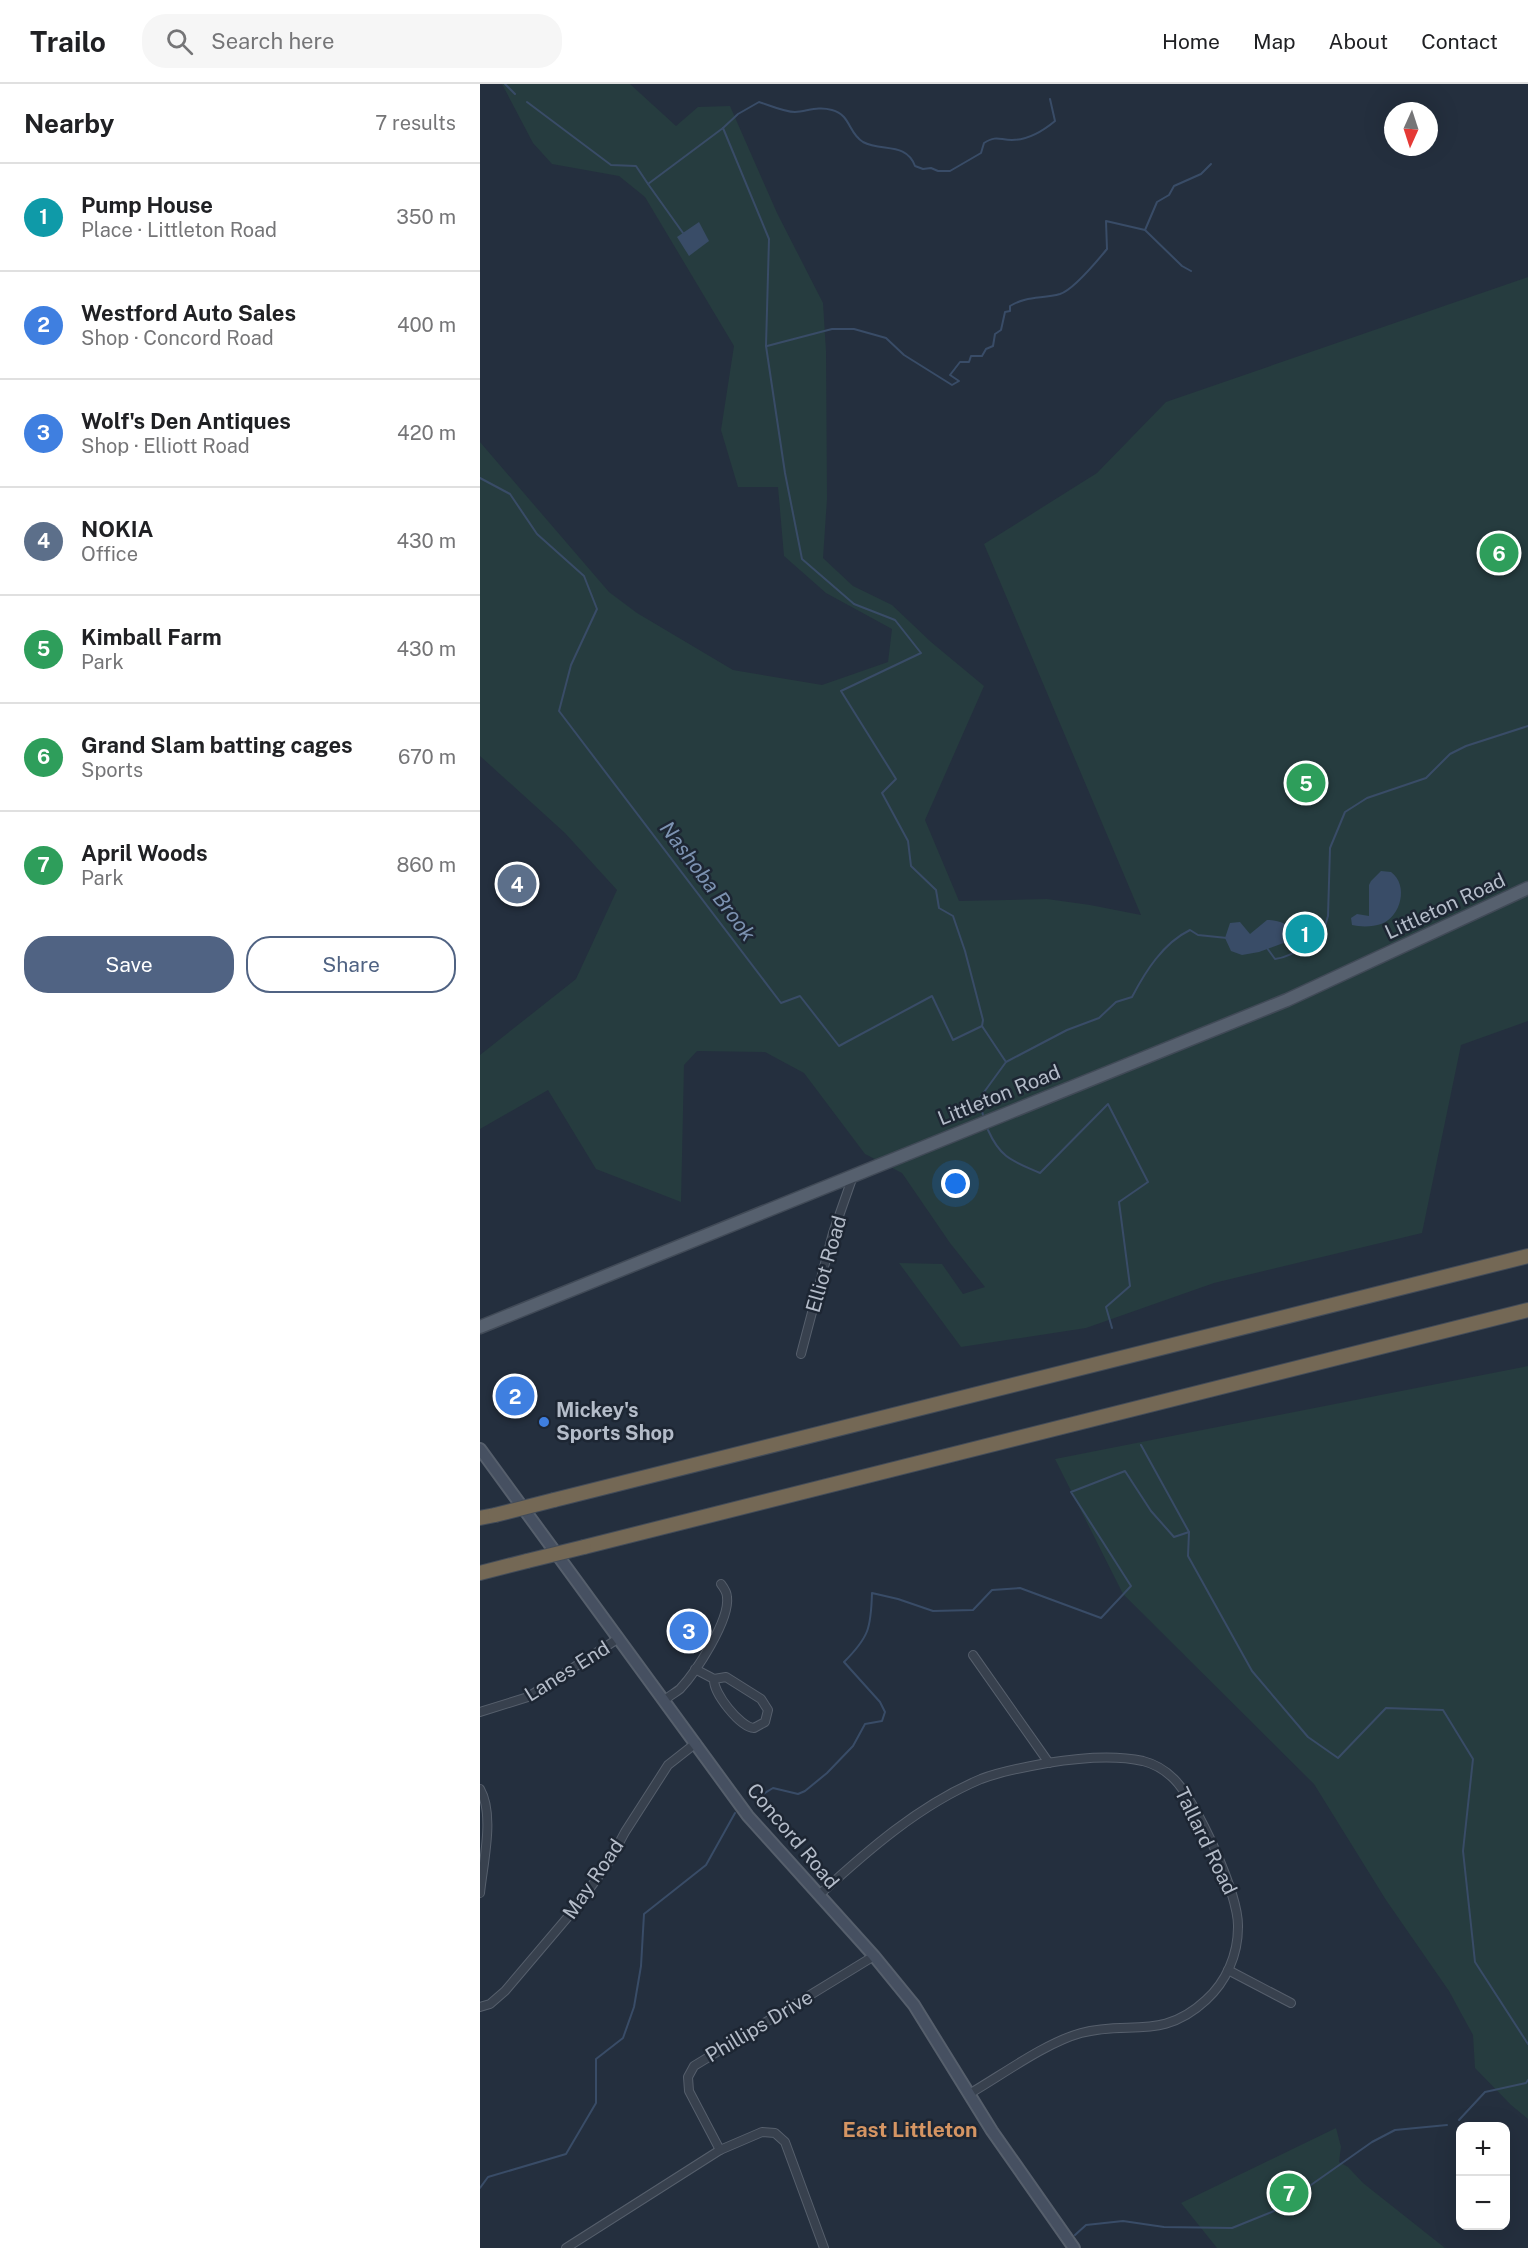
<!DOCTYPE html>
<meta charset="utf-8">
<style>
body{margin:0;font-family:"Public Sans",sans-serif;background:#f6f6f6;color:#202124}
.controls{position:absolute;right:18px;bottom:18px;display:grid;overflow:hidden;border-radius:12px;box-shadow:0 6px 24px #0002}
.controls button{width:54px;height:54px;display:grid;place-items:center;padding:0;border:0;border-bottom:2px solid #e0e0e0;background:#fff;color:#202124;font:30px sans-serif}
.compass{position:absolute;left:904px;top:18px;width:54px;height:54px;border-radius:50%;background:#fff;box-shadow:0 6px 24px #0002;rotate:183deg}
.you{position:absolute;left:476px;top:1100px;width:21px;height:21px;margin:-15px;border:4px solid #fff;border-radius:50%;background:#1a73e8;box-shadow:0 0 0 9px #1a73e833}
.badge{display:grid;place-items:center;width:39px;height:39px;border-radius:50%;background:#506383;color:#fff;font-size:20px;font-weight:700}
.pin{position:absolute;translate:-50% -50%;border:3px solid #fff;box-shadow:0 2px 6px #0006}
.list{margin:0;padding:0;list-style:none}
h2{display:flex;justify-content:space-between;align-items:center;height:78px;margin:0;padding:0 24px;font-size:26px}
h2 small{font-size:20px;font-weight:400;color:#757577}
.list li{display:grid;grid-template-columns:39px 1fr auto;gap:18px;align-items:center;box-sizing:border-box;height:108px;padding:0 24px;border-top:2px solid #e0e0e0}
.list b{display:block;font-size:22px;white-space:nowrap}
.list p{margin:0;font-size:20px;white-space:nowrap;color:#757577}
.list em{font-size:20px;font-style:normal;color:#757577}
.actions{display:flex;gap:12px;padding:18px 24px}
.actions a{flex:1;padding:14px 0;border:2px solid #506383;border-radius:24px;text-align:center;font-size:21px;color:#506383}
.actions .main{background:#506383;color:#fff}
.icon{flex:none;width:33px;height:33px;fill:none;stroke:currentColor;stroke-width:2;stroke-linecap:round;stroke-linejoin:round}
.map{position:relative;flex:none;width:1048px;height:2164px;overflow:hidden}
header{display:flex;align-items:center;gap:36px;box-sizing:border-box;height:84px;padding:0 30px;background:#fff;border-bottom:2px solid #e0e0e0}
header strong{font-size:28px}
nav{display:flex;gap:33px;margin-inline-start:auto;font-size:21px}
.search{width:420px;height:54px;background:#f6f6f6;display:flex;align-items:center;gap:15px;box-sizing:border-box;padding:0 21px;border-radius:24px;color:#757577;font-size:22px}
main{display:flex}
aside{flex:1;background:#fff}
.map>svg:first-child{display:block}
.green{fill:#263c3f}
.water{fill:#394c67}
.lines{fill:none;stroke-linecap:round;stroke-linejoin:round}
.stream{stroke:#394c67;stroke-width:2}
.minor-casing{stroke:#565f6c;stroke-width:10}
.secondary-casing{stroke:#565f6c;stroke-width:14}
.primary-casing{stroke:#414a57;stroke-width:15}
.motorway-casing{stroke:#434c59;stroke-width:16}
.minor{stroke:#38414e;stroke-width:8}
.secondary{stroke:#465061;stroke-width:10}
.primary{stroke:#56606e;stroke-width:12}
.motorway{stroke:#746855;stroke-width:14}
.motorway-bridge-casing{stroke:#434c59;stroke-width:16;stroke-linecap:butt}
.motorway-bridge{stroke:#746855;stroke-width:14}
.shop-dot{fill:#3f7fe0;stroke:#1d2633;stroke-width:2}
.labels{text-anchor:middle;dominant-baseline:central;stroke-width:5;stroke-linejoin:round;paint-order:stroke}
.street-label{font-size:20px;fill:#b4bcc9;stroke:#1d2633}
.poi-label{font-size:20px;font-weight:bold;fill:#b4bcc9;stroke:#1d2633;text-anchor:start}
.water-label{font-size:21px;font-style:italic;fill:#7c92b1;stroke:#1d2633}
.neighbourhood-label{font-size:21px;font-weight:bold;fill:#d59563;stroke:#1d2633}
</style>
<header>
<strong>Trailo</strong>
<div class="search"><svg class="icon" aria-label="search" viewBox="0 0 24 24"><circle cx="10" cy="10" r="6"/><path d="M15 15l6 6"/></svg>Search here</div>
<nav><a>Home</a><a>Map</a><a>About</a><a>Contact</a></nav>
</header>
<main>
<aside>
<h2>Nearby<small>7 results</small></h2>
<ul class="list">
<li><span class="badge" style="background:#0f9aa8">1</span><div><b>Pump House</b><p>Place · Littleton Road</p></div><em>350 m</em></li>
<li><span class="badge" style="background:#3f7fe0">2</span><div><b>Westford Auto Sales</b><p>Shop · Concord Road</p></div><em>400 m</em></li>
<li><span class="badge" style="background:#3f7fe0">3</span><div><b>Wolf's Den Antiques</b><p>Shop · Elliott Road</p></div><em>420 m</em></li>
<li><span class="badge" style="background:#5c6f8a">4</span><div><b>NOKIA</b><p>Office</p></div><em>430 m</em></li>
<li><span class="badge" style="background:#2e9e5b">5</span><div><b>Kimball Farm</b><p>Park</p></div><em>430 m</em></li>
<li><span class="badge" style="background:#2e9e5b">6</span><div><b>Grand Slam batting cages</b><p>Sports</p></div><em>670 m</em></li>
<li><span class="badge" style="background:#2e9e5b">7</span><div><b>April Woods</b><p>Park</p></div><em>860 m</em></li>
</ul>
<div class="actions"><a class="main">Save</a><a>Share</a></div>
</aside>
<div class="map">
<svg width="1048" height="2164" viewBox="0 0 1048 2164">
<rect width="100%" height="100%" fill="#242f3e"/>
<g class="green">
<polygon points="22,0 150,0 196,42 218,23 250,22 297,129 343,219 346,267 347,415 343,474 373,502 412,521 451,558 504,602 445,736 479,817 567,815 610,821 661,831 504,460 617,389 686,318 1048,193 1048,937 981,961 942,1149 734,1199 606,1244 481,1263 419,1179 462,1180 483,1210 505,1203 470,1159 422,1089 385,1070 324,989 285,968 217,967 204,981 201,1118 116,1085 68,1006 0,1045 0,971 96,895 137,806 85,749 0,672 0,358 129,508 157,529 253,586 342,601 408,578 412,545 346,509 304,472 298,403 258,403 241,346 254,262 165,113 139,92 72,80 53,59"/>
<polygon points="1048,1282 1048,2035 1031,2021 995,1984 993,1951 969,1907 906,1816 834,1700 643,1510 575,1375"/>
<polygon points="856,2044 861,2063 859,2078 868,2083 883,2099 965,2164 737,2164 701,2119"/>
</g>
<g class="water">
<polygon points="219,138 229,157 209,172 197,153"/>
<path d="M901,787l10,1c18,13 10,45 -10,52 -8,3 -21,3 -29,1l-1,-7 6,-4 12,2v-31l2,-4z"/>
<path d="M787,836c11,0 22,5 29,11l1,7 -38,14 -17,3 -11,-4 -6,-13 5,-15 10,-1 10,12z"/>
</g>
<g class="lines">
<g class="stream">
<polyline points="25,0 35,10"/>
<polyline points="47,18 131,81 156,82 168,100 243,44 289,155 286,262 305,389 322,475 374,520 415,536 441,569 361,607 416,695 402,709 428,757 431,782 456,806 459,824 473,832 485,867 503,936 502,942"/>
<path d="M243,44l15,-14 21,-12c10,3 25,10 36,10 13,-1 23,-6 37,-2 19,5 16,23 31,32 19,10 43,0 52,24l8,3 8,-1 7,3h12l31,-18 3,-10c13,-8 15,-3 28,-3 16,0 31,-9 43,-19l-5,-22"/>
<polyline points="168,100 203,149"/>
<polyline points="665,146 677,118 689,111 694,102 721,90 731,80"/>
<path d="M287,262l65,-17h22l32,9 18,17 48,30 7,-4 -9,-6 10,-13h9l2,-6h11l4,-7 7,-3 2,-12 6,-4 4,-18 5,-1v-5c16,-10 32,-7 50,-12 13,-4 38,-34 47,-45l-1,-28 39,9 37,36 9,5"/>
<polyline points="0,394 30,410 57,450 104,492 117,525 91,581 79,627 301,919 320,912 359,962 452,912 473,956 502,942 526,978 499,1015 503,1031"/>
<polyline points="843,849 848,832 850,764 865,728 887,714 946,694 970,670 986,662 1048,642"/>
<path d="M787,864l8,11c18,-2 27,-14 43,-20"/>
<path d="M526,978l61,-32 32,-12 17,-16 16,-5c13,-25 31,-54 58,-67l8,5 29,3"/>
<path d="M508,1046c13,29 25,31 52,43l68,-69 40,78 -29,20 11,84 -24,21 6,21"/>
<polyline points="661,1361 709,1448 708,1472 772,1587 828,1653 858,1674 906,1624 963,1626 993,1675 983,1767 995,1878 1048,1960"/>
<path d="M270,1709l10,3 13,-8 25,6 7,-3 22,-18 26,-27 12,-22 17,-3 3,-9 -5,-10 -36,-40c25,-25 27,-34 28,-69l26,6 35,12 40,-1 19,-20 28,-2 81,30 30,-32 -60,-94 54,-21 26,40 23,26 15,-5"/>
<polyline points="979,2036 1005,2008 1046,1999 1048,1996"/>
<polyline points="0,2104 8,2093 86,2070 116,2019 116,1975 143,1954 154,1923 161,1882 164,1830 226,1781 255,1729"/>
<polyline points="595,2151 606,2141 643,2137 684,2143 752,2144 794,2127 892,2058 915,2046 967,2041"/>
</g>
<defs>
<g id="minor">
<polyline points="321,1270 353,1149 373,1092"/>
<polyline points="493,1571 569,1679"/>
<path d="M215,1585l19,10c-1,14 26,48 40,49l11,-6 3,-12 -7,-11 -35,-22 -12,2"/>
<path d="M185,1616c4,-4 10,-7 15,-11 16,-17 50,-69 47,-92 0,-5 -3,-9 -6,-13"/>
<polyline points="0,1628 48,1613 139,1554"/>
<path d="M0,1705c15,26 3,74 0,104"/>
<path d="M339,1811c48,-44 100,-90 162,-116 21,-8 44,-12 66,-16 30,-5 65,-9 96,-2 12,3 22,9 31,18 23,23 65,116 64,148 0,28 -12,55 -32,73 -44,41 -77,20 -125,33 -36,10 -79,42 -112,61"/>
<polyline points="748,1886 811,1919"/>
<polyline points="0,1923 10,1920 25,1907 98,1821 130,1776 145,1748 188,1681 216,1659"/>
<polyline points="240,2066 209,2007 208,1993 214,1982 394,1872"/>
<polyline points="86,2164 240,2066 282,2048 295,2049 305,2058 344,2164"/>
</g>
<polyline id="secondary" points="0,1365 268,1732 394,1872 434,1921 512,2047 594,2164"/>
<polyline id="primary" points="0,1243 807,916 1048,804"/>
<g id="motorway">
<polyline points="74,1416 1048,1172"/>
<polyline points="0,1434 15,1431"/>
<polyline points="104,1463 1048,1226"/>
<polyline points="0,1489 47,1477"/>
</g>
</defs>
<use href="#minor" class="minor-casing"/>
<use href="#secondary" class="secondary-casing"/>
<use href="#primary" class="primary-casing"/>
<use href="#motorway" class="motorway-casing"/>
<use href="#minor" class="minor"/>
<use href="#secondary" class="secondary"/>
<use href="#primary" class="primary"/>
<use href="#motorway" class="motorway"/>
<defs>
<g id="motorway-bridge">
<polyline points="15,1431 74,1416"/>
<polyline points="47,1477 104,1463"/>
</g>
</defs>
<use href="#motorway-bridge" class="motorway-bridge-casing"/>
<use href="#motorway-bridge" class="motorway-bridge"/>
</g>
<circle class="shop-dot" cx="64" cy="1338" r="6"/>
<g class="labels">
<g class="street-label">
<text transform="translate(965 822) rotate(-25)">Littleton Road</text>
<text transform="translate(519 1011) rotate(-22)">Littleton Road</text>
<text transform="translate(346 1180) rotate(-74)">Elliot Road</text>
<text transform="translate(87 1587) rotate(-32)">Lanes End</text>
<text transform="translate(313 1752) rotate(50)">Concord Road</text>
<text transform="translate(726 1757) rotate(64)">Tallard Road</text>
<text transform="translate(113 1795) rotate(-56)">May Road</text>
<text transform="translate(279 1942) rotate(-31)">Phillips Drive</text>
</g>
<g class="poi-label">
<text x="76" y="1326">Mickey's<tspan x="76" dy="23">Sports Shop</tspan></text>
</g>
<g class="water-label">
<text transform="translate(228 797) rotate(53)">Nashoba Brook</text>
</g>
<g class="neighbourhood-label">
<text x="430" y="2045">East Littleton</text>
</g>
</g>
</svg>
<div class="controls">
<button>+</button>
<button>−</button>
</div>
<svg class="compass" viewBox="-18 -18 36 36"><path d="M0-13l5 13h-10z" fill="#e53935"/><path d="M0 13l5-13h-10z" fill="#757577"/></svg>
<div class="you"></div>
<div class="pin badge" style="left:825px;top:850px;background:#0f9aa8">1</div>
<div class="pin badge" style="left:35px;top:1312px;background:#3f7fe0">2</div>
<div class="pin badge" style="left:209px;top:1547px;background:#3f7fe0">3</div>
<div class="pin badge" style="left:37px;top:800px;background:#5c6f8a">4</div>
<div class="pin badge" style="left:826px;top:699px;background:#2e9e5b">5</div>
<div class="pin badge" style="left:1019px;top:469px;background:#2e9e5b">6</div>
<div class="pin badge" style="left:809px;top:2109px;background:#2e9e5b">7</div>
</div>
</main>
